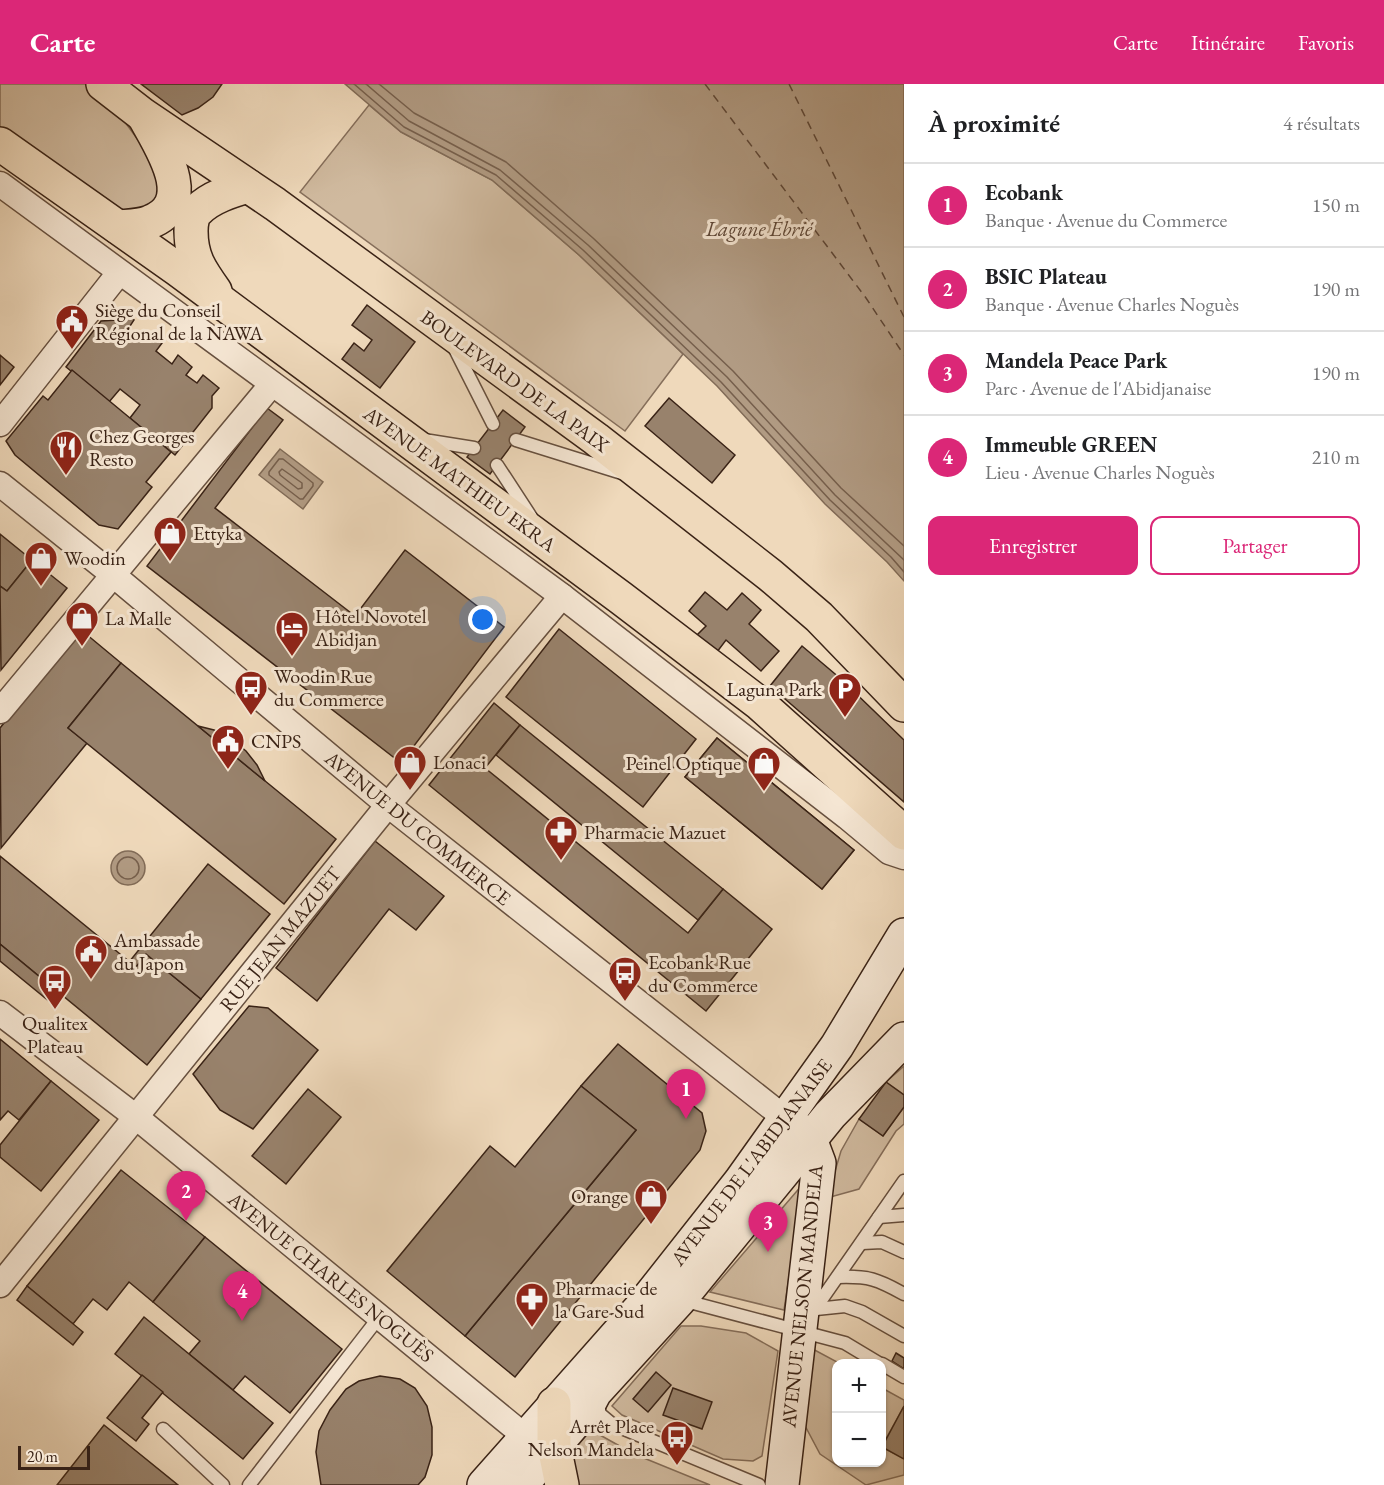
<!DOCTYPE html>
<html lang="fr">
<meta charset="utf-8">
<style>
body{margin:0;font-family:"EB Garamond",serif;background:#f2f2f2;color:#202124}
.controls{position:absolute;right:18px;bottom:18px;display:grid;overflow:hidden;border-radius:12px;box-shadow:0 2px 4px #0004}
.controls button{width:54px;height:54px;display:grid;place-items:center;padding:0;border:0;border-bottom:2px solid #e0e0e0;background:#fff;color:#202124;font:30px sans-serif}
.scale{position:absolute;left:18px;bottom:15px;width:72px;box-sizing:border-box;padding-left:6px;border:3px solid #3a2316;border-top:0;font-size:16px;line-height:21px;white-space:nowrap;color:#3a2316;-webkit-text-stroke:4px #f5e6d3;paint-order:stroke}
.you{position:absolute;left:483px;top:536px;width:21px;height:21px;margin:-15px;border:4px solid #fff;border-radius:50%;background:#1a73e8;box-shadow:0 0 0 9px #1a73e833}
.badge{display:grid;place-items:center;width:39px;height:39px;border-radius:50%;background:#db2777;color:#fff;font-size:20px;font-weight:700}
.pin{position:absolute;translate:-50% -50px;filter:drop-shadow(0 2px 3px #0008)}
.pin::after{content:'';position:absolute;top:32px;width:21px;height:18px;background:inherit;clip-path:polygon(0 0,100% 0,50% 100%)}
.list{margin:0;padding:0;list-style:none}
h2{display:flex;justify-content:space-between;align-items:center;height:78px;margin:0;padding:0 24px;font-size:26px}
h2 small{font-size:20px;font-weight:400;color:#757577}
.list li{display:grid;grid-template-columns:39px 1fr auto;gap:18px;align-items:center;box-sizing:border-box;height:84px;padding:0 24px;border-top:2px solid #e0e0e0}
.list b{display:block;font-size:22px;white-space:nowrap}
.list p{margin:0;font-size:20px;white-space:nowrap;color:#757577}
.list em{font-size:20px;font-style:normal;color:#757577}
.actions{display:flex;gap:12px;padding:18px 24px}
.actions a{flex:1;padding:14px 0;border:2px solid #db2777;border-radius:12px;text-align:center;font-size:21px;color:#db2777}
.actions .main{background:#db2777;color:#fff}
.map{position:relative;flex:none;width:904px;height:1401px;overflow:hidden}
header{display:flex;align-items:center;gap:36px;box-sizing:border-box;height:84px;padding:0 30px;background:#db2777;color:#fff}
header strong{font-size:28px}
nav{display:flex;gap:33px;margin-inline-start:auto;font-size:21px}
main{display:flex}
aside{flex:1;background:#fff}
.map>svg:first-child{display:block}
.green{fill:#d0ba9f;stroke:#856e5a;stroke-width:1.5}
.water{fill:#b19b83;stroke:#816b57;stroke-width:1.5}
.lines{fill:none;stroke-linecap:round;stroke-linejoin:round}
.shore{stroke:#765f4c;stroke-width:1.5}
.ferry{stroke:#5e4737;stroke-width:1.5;stroke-dasharray:8 6;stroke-linecap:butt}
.building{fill:#98826c;stroke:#3a2316;stroke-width:1.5}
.service-casing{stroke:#67503f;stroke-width:15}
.minor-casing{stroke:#67503f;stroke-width:27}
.secondary-casing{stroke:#3a2316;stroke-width:36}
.primary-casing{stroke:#3a2316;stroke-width:36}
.service{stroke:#f5e6d3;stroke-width:12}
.minor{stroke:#f5e6d3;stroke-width:24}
.secondary{stroke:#f5e6d3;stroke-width:33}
.primary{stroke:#efd9bb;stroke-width:33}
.labels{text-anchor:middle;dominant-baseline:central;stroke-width:6;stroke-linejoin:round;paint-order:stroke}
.poi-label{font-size:20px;fill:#3a2316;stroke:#f5e6d3;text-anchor:start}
.street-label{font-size:20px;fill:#3a2316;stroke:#f5e6d3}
.water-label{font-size:21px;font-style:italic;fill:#5e4737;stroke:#f5e6d3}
</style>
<header>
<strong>Carte</strong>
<nav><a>Carte</a><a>Itinéraire</a><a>Favoris</a></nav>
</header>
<main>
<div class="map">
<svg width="904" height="1401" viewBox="0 0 904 1401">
<rect width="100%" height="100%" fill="#efd9bb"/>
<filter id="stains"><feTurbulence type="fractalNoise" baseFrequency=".00333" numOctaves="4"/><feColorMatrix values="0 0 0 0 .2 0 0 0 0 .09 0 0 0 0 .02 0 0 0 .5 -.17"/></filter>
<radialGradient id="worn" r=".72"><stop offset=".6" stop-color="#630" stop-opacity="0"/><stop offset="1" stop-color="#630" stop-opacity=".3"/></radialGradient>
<g class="green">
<polygon points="0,0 85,0 111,19 155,79 164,118 134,131 107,123 0,44"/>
<polygon points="369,21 401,48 492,96 579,171 683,270 625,347 300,108"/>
<polygon points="904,982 904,1011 886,998"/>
<polygon points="904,1023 904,1040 896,1047 859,1105 827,1114 841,1067 859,1035 883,1052"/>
<polygon points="803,1100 784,1226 710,1208"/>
<polygon points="681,1242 701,1242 746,1249 778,1267 762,1372 753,1377 723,1375 622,1331 612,1322"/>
<polygon points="809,1263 839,1279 836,1280 836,1378 882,1378 882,1363 904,1375 904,1391 866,1401 820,1370 802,1336"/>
<polygon points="882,1304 904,1316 904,1322 882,1362"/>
<polygon points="591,1346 634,1370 710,1401 543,1401"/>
</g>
<g class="water">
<polygon points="345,0 904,0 904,497 887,478 825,420 717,302 579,171 492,96 401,48"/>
<polygon points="280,365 323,398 303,425 259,391"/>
<circle cx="128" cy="784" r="17"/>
</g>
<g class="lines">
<g class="shore">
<polyline points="354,0 404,43 496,91 583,166 721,298 830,416 891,473 904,488"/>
<polyline points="366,0 409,37 500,86 588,161 727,293 835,411 904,476"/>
<polyline points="379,0 414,29 506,78 593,154 733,287 841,404 904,462"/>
<polygon points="279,375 283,375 313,399 313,402 303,415 300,415 269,391 269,388"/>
<polygon points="282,385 302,399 302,404 298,405 280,391 279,388"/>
<circle cx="128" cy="784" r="11"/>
</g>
<g class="ferry">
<polyline points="705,0 866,214 904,271"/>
<polyline points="789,0 904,233"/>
</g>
</g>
<g class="building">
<polygon points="141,0 222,0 213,13 198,24 182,31"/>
<polygon points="367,221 415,258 380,304 342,275 354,259 364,267 372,256 352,241"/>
<polygon points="124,228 134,236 128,245 141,255 148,247 162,259 156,267 172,280 178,271 192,283 186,291 197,299 203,291 219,304 212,312 212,324 175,371 130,334 140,321 120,305 109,318 66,283 101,237 117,236"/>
<polygon points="0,271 14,283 0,301"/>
<polygon points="72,286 171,368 146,398 152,403 118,445 99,441 15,371 6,357 43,312 48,316"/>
<polygon points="669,314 735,371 712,399 645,342"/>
<polygon points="267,324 283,336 215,424 355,532 405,466 504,543 401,679 147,482"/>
<polygon points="503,326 525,343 490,390 467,373"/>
<polygon points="0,450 32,476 7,507 0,502"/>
<polygon points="32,476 67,504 1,586 0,502 7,507"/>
<polygon points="705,508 727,526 742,509 761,526 749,540 779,567 761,587 726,556 717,568 697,551 706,542 689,527"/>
<polygon points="80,545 121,579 68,644 87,659 1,764 0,644"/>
<polygon points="559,545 696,655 643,723 506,613"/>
<polygon points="802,562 841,595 904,656 904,718 770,602"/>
<polygon points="121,579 336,755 284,820 68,644"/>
<polygon points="494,619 520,641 485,684 688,849 723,805 772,845 706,927 429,701"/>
<polygon points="520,641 723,805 698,836 496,671"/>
<polygon points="198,642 214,646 227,652 246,667 257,681 265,697"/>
<polygon points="717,654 854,766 822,805 685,693"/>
<polygon points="717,654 854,766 822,805 685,693"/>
<polygon points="375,757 444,812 416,846 389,825 317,917 276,884"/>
<polygon points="0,772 136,883 146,870 201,915 147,981 0,860"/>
<polygon points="208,780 270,830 201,915 146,870 136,883 129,878"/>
<polygon points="0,860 58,908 50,918 0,877"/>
<polygon points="249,922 268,924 318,966 253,1045 220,1026 193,990"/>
<polygon points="0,955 51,997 19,1036 8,1027 0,1036"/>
<polygon points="618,960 702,1029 706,1047 700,1066 515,1293 465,1252 636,1046 581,1002"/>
<polygon points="51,997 99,1036 41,1107 0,1073 0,1061"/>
<polygon points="886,998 904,1011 904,1023 883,1052 859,1035"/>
<polygon points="581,1002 636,1046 465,1252 387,1187 490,1062 515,1083"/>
<polygon points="308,1005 341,1033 286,1100 252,1072"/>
<polygon points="121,1086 205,1153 153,1218 129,1198 107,1226 93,1215 73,1240 27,1202"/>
<polygon points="205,1153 342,1265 290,1329 245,1292 233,1306 189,1270 200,1257 153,1218"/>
<polygon points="27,1202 83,1248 73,1261 17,1216"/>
<polygon points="144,1233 273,1339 243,1375 115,1270"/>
<polygon points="896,1269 904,1274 904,1285 892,1277"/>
<polygon points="656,1288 671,1301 648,1328 633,1315"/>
<polygon points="142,1291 163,1308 142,1334 149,1340 136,1357 107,1334"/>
<polygon points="380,1292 400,1295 415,1304 427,1322 432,1343 432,1371 425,1393 418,1401 321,1401 316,1368 319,1347 330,1326 346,1305 359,1297"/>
<polygon points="673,1304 712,1318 702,1345 663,1331"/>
<polygon points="904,1322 904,1375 882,1363"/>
<polygon points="104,1341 178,1401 57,1401"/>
</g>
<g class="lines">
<defs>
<g id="service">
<polyline points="454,263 493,340"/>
<polyline points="424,356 474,364"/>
<polyline points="516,356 622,389"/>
<polyline points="497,381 531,433"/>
<polyline points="879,1133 904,1131"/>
<polyline points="862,1159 882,1158 904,1168"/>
<path d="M838,1193c31,-1 39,2 66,17"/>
<polyline points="682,1216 845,1259 880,1280"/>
<polyline points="816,1225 845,1222 862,1228 904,1252"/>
<polyline points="810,1232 904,1097"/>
<polyline points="882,1280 904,1293"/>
<polyline points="597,1317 600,1330 612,1340 759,1401"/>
<polyline points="163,1345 223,1401"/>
<polyline points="249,1401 380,1232"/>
</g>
<g id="minor">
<polyline points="0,100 562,512 847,733 889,768 904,773"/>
<polyline points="0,340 119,189"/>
<polyline points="0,400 112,490 388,721 786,1035"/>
<polyline points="0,627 272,300"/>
<polyline points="0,929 136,1033 538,1363"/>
<polyline points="0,1201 388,721 562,512"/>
</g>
<g id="secondary">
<polyline points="484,1401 639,1226 740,1098 837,962 904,851"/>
<polyline points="521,1401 586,1325 595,1308 679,1216 830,1031 904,955"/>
<polyline points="782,1401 819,1079 810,1055 797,1044"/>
</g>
<g id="primary">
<polyline points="103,0 143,31 275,120 596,355 770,491 819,533 904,621"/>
<polyline points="0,60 177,185 621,514 760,620 904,749"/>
<path d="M118,143c9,-1 23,-1 32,-5 49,-19 11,-75 -5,-104"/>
<path d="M215,207c-15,-21 -24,-34 -24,-60 0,-7 1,-16 7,-21 13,-13 33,-19 50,-24"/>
<polyline points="554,1320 554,1362 562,1401"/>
</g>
</defs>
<use href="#service" class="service-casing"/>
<use href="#minor" class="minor-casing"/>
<use href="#secondary" class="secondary-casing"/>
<use href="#primary" class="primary-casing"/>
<use href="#service" class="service"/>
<use href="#minor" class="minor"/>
<use href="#secondary" class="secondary"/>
<use href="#primary" class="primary"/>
</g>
<defs>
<symbol id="civic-pin" viewBox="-11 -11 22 30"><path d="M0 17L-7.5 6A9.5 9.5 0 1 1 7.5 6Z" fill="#8f2418" stroke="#f5e6d3"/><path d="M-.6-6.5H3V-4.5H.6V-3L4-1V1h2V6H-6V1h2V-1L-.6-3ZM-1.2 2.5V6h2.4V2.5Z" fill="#fff"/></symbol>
<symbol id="restaurant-pin" viewBox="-11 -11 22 30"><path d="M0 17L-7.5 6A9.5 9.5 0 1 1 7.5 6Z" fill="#8f2418" stroke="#f5e6d3"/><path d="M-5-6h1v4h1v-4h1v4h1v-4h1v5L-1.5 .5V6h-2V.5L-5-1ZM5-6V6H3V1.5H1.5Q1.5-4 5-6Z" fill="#fff"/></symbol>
<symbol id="shop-pin" viewBox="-11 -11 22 30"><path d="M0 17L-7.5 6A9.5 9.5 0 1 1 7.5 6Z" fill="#8f2418" stroke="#f5e6d3"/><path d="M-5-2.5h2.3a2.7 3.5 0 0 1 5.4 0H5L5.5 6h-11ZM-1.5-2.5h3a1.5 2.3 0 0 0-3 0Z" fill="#fff"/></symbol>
<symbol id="hotel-pin" viewBox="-11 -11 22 30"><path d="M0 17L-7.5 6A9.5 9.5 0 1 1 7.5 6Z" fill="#8f2418" stroke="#f5e6d3"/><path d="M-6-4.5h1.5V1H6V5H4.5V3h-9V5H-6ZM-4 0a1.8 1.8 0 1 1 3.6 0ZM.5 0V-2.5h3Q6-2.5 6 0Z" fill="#fff"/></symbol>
<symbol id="bus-pin" viewBox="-11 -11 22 30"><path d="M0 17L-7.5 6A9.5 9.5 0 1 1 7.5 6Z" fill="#8f2418" stroke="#f5e6d3"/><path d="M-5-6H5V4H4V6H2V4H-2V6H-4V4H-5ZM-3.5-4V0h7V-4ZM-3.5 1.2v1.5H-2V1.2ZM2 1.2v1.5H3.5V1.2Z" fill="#fff"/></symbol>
<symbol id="parking-pin" viewBox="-11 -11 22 30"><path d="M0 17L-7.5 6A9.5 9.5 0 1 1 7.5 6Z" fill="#8f2418" stroke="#f5e6d3"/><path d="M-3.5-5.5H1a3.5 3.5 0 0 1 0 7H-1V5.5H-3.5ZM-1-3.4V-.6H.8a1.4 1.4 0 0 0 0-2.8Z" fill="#fff"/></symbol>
<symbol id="pharmacy-pin" viewBox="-11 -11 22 30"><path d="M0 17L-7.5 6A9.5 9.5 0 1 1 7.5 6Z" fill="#8f2418" stroke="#f5e6d3"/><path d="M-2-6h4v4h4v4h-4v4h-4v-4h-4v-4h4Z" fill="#fff"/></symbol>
</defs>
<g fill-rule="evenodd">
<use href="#civic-pin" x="53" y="218" width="38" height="52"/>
<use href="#restaurant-pin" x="47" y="344" width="38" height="52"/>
<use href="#shop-pin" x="151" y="430" width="38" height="52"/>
<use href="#shop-pin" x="22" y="455" width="38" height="52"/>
<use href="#shop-pin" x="63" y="515" width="38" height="52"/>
<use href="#hotel-pin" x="273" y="525" width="38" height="52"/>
<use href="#bus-pin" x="232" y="584" width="38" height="52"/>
<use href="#parking-pin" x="826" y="586" width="38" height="52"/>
<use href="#civic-pin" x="209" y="638" width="38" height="52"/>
<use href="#shop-pin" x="391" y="659" width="38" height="52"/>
<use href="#shop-pin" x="745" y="660" width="38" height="52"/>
<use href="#pharmacy-pin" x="542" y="729" width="38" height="52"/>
<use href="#civic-pin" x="72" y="848" width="38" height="52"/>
<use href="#bus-pin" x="606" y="870" width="38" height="52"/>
<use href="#bus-pin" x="36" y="878" width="38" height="52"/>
<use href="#shop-pin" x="632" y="1093" width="38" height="52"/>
<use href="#pharmacy-pin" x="513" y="1196" width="38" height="52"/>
<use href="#bus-pin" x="658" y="1334" width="38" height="52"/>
</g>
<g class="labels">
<g class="poi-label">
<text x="95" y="226">Siège du Conseil<tspan x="95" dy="23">Régional de la NAWA</tspan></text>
<text x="89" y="352">Chez Georges<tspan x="89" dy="23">Resto</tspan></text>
<text x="193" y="449">Ettyka</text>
<text x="64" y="474">Woodin</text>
<text x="315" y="532">Hôtel Novotel<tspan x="315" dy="23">Abidjan</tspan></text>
<text x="105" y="534">La Malle</text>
<text x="274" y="592">Woodin Rue<tspan x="274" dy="23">du Commerce</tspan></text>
<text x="822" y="605" text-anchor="end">Laguna Park</text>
<text x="251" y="657">CNPS</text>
<text x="433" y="678">Lonaci</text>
<text x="741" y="679" text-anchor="end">Peinel Optique</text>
<text x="584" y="748">Pharmacie Mazuet</text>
<text x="114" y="856">Ambassade<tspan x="114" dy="23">du Japon</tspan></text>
<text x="648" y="878">Ecobank Rue<tspan x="648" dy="23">du Commerce</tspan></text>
<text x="55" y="939" text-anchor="middle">Qualitex<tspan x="55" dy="23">Plateau</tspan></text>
<text x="628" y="1112" text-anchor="end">Orange</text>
<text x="555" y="1204">Pharmacie de<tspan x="555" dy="23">la Gare-Sud</tspan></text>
<text x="654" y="1342" text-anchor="end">Arrêt Place<tspan x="654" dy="23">Nelson Mandela</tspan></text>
</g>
<g class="street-label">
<text transform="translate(515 297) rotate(36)">BOULEVARD DE LA PAIX</text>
<text transform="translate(460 395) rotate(36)">AVENUE MATHIEU EKRA</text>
<text transform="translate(418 744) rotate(39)">AVENUE DU COMMERCE</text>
<text transform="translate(280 855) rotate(-51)">RUE JEAN MAZUET</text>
<text transform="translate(751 1078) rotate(-53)">AVENUE DE L'ABIDJANAISE</text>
<text transform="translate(331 1193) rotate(39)">AVENUE CHARLES NOGUÈS</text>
<text transform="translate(802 1212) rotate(-84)">AVENUE NELSON MANDELA</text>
</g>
<g class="water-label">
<text x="759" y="144">Lagune Ébrié</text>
</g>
</g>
<rect width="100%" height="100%" filter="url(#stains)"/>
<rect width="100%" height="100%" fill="url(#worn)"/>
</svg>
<div class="controls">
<button>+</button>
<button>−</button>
</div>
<div class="scale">20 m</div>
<div class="you"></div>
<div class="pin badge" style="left:686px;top:1035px">1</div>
<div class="pin badge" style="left:186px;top:1137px">2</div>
<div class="pin badge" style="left:768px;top:1168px">3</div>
<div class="pin badge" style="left:242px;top:1237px">4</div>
</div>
<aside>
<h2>À proximité<small>4 résultats</small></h2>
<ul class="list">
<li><span class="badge">1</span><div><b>Ecobank</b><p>Banque · Avenue du Commerce</p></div><em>150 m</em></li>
<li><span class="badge">2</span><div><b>BSIC Plateau</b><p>Banque · Avenue Charles Noguès</p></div><em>190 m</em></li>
<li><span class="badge">3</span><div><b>Mandela Peace Park</b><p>Parc · Avenue de l'Abidjanaise</p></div><em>190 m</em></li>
<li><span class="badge">4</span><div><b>Immeuble GREEN</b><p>Lieu · Avenue Charles Noguès</p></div><em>210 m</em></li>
</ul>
<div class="actions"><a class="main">Enregistrer</a><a>Partager</a></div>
</aside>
</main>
